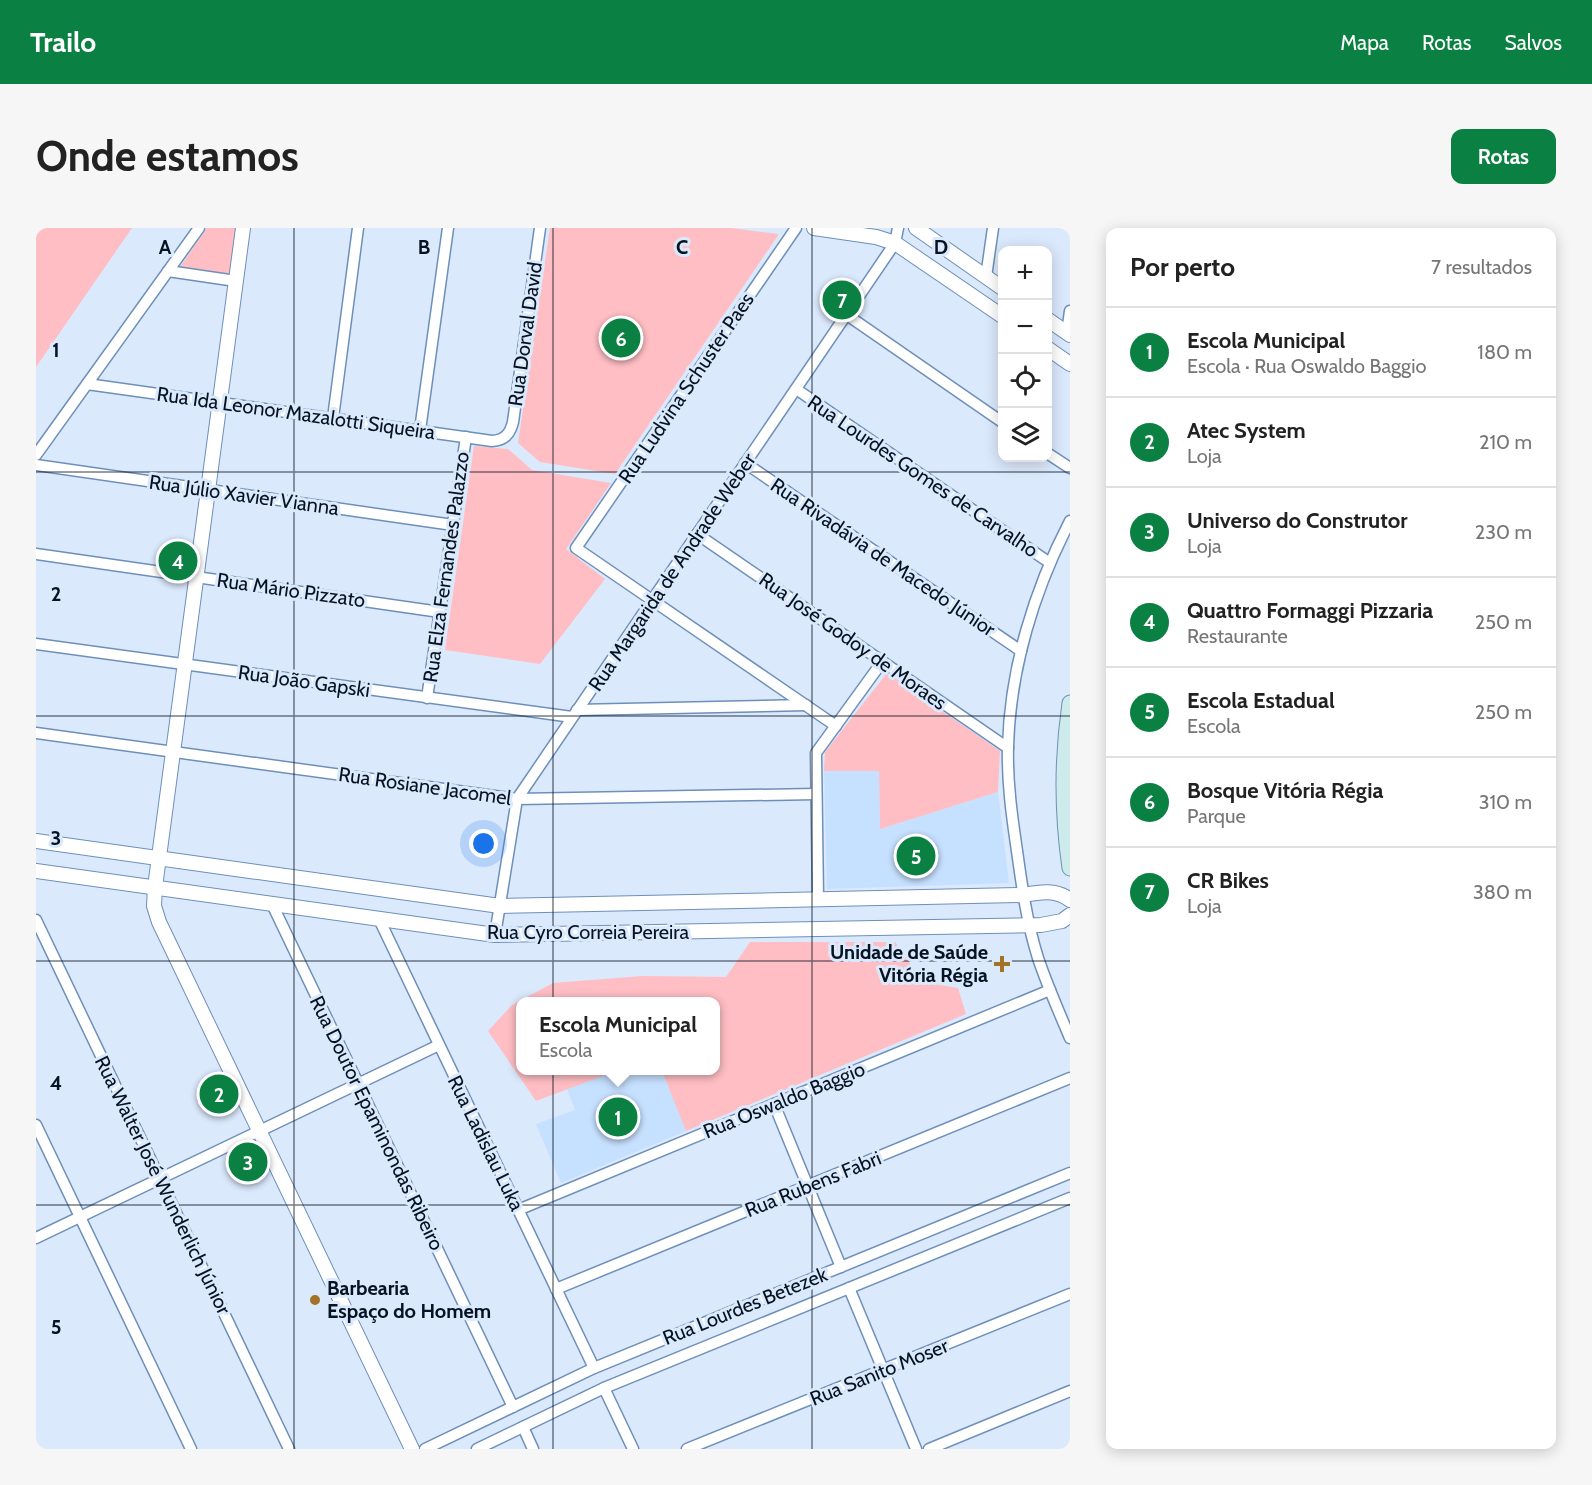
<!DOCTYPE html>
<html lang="pt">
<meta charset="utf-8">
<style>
body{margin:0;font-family:Cabin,sans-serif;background:#f6f6f6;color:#222}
.controls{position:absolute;right:18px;top:18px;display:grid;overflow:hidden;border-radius:12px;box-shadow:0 3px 15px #0003}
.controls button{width:54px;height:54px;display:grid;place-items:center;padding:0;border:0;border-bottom:2px solid #e0e0e0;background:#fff;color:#222;font:30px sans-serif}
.you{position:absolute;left:448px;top:616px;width:21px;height:21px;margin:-15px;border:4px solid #fff;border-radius:50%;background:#1a73e8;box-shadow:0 0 0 9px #1a73e833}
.badge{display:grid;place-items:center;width:39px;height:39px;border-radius:50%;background:#0b8043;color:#fff;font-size:20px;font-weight:700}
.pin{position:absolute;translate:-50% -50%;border:3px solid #fff;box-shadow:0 2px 6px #0006}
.popup{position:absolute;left:480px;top:769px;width:204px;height:78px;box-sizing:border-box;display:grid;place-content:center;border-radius:12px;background:#fff;filter:drop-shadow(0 2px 4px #0005);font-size:20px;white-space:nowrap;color:#767676}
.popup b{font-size:22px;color:#222}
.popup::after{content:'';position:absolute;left:50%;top:100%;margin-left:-12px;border:12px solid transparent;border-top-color:#fff}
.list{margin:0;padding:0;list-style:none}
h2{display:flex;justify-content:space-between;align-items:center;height:78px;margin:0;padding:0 24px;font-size:26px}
h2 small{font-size:20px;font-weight:400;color:#767676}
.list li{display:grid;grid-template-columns:39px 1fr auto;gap:18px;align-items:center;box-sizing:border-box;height:90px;padding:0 24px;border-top:2px solid #e0e0e0}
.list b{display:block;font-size:22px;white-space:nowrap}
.list p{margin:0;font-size:20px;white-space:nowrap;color:#767676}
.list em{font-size:20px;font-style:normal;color:#767676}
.icon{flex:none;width:33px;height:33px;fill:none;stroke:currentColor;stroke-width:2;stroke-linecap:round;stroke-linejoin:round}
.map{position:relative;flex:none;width:1034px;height:1221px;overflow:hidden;border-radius:12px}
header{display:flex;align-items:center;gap:36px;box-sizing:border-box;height:84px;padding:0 30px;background:#0b8043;color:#fff}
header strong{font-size:28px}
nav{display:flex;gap:33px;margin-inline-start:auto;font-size:21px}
.intro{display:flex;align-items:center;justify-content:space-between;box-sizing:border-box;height:144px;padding:0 36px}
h1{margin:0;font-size:42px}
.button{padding:15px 27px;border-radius:12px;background:#0b8043;color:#fff;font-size:21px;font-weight:700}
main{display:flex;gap:36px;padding:0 36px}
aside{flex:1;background:#fff;border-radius:12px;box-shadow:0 3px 15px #0003}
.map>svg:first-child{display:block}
.built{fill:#c6e0ff}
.green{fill:#febec3}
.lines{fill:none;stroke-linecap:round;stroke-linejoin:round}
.minor-casing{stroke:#6d8fb9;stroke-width:13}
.tertiary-casing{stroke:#6d8fb9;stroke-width:16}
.secondary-casing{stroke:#6d8fb9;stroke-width:17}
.minor{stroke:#fff;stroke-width:10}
.tertiary{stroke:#fff;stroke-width:14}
.secondary{stroke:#cdebea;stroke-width:15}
.grid{fill:none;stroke:#061322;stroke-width:1.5;stroke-opacity:0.55}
.poi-dot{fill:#a37227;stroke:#dbe9fc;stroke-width:2}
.labels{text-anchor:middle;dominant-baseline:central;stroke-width:6;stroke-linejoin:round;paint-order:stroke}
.street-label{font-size:20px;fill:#061322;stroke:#dbe9fc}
.poi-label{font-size:20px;font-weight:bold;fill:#061322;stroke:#dbe9fc;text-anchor:end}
.grid-label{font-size:20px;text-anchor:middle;font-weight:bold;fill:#061322;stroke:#dbe9fc;stroke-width:6;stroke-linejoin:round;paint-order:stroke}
</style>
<header>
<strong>Trailo</strong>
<nav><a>Mapa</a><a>Rotas</a><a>Salvos</a></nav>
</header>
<div class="intro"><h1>Onde estamos</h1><a class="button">Rotas</a></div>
<main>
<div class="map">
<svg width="1034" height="1221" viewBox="0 0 1034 1221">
<rect width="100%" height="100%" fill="#dbe9fc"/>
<g class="built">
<polygon points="788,543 843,543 844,601 962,564 973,655 791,661"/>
<polygon points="626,842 650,903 525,955 500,896 539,882 531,861 580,843"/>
</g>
<g class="green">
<polygon points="0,0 96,0 0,139"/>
<polygon points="171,0 201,0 194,46 144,39"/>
<polygon points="514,0 695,0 743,6 579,246 504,234 482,215"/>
<polygon points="438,218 472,221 496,242 575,255 530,321 569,351 504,436 409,422"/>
<polygon points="851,445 964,523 962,564 844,601 843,543 788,543 789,524"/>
<polygon points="714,714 859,714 887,754 922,760 930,786 650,903 626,843 680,842 680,774 484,774 484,842 580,843 500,873 452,803 476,777 517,755 606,748 690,749"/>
</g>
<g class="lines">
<defs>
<g id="minor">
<polyline points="760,0 540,320 800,498"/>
<polyline points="132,43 200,53"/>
<polyline points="950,49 957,0"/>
<polyline points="811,87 966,194"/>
<polyline points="1031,105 1034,83"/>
<path d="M51,156l405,57c13,-1 18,-7 21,-19l27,-194"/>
<polyline points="760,161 1014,335"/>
<polyline points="297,190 322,0"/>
<polyline points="384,202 412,0"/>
<polyline points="1011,225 1034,240"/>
<polyline points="0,227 163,0"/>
<polyline points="709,235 985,423"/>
<polyline points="0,237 417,297"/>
<path d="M1034,293c-36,69 -60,148 -62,226 -1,35 4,70 9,104 5,36 10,72 21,107 9,27 21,54 32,80"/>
<polyline points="661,306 972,520"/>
<polyline points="0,326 404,384"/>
<polyline points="0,416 536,489"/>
<polyline points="391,470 430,209"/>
<polyline points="541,482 770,477"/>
<polyline points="0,505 481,571 780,566"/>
<polyline points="782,671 780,525 846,434"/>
<polyline points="236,676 477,1179"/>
<polyline points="343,691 558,1140"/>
<polyline points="0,692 253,1221"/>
<polyline points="459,707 481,571 859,15 862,0"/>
<polyline points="738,876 805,1039"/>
<polyline points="0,897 155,1221"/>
<polyline points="482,982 1014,762"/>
<polyline points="0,1010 403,817"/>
<polyline points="813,1060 880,1221"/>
<polyline points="520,1061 1034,850"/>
<polyline points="568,1160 597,1221"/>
<polyline points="487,1199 497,1221"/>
<polyline points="389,1221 558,1140 1034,945"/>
<polyline points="441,1221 568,1160 1034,970"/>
<polyline points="651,1221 1034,1066"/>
<polyline points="893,1221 1034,1163"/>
</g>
<g id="tertiary">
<polyline points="207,0 119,659 118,678 123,694 376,1221"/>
<polyline points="778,0 840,9 859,15 966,88"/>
<polyline points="880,0 966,60"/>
<polyline points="1011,91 1034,107"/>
<polyline points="1011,120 1034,136"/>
<path d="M0,613l464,65 523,-11c17,-3 33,-6 47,5"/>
<polyline points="0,643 459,707 1005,697 1026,693 1034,687"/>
</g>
<path id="secondary" d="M1034,475c-8,55 -8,110 0,165"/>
</defs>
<use href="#minor" class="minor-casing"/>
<use href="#tertiary" class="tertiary-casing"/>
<use href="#secondary" class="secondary-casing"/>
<use href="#minor" class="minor"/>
<use href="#tertiary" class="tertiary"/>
<use href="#secondary" class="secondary"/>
</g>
<path class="grid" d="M258,0v1221M517,0v1221M776,0v1221M0,244h1034M0,488h1034M0,733h1034M0,977h1034"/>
<g class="poi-dot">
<path d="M963 727h6v6h6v6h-6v6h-6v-6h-6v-6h6z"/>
<circle cx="279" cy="1072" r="6"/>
</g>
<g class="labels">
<g class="street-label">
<text transform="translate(489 106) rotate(-82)">Rua Dorval David</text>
<text transform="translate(650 160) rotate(-56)">Rua Ludvina Schuster Paes</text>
<text transform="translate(260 185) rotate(8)">Rua Ida Leonor Mazalotti Siqueira</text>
<text transform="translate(887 248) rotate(34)">Rua Lourdes Gomes de Carvalho</text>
<text transform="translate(208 267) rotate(8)">Rua Júlio Xavier Vianna</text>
<text transform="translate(847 329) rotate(34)">Rua Rivadávia de Macedo Júnior</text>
<text transform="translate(410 339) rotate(-82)">Rua Elza Fernandes Palazzo</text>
<text transform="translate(636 344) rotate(-56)">Rua Margarida de Andrade Weber</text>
<text transform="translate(255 362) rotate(8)">Rua Mário Pizzato</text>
<text transform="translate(817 413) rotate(35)">Rua José Godoy de Moraes</text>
<text transform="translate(268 453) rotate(8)">Rua João Gapski</text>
<text transform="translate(389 558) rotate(8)">Rua Rosiane Jacomel</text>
<text x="552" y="704">Rua Cyro Correia Pereira</text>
<text transform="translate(748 872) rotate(-22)">Rua Oswaldo Baggio</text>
<text transform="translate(341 895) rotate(64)">Rua Doutor Epaminondas Ribeiro</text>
<text transform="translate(450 915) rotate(64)">Rua Ladislau Luka</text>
<text transform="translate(777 956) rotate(-22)">Rua Rubens Fabri</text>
<text transform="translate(127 957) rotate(64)">Rua Walter José Wunderlich Júnior</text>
<text transform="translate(709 1078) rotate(-22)">Rua Lourdes Betezek</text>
<text transform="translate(843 1144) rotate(-22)">Rua Sanito Moser</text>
</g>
<g class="poi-label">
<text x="952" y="724">Unidade de Saúde<tspan x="952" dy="23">Vitória Régia</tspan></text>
<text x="291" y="1060" text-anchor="start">Barbearia<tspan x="291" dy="23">Espaço do Homem</tspan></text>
</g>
</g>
<g class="grid-label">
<text x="129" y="26">A</text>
<text x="388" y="26">B</text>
<text x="646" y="26">C</text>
<text x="905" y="26">D</text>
<text x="20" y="129">1</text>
<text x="20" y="373">2</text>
<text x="20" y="617">3</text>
<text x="20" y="862">4</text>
<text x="20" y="1106">5</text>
</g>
</svg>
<div class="controls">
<button>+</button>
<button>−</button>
<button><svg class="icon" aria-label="locate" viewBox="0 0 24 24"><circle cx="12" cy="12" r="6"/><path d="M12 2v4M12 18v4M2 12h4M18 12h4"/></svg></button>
<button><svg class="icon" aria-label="layers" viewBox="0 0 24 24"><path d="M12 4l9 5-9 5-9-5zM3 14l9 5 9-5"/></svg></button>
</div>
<div class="you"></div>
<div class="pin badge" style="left:582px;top:889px">1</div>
<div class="popup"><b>Escola Municipal</b>Escola</div>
<div class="pin badge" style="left:183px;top:866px">2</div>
<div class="pin badge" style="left:212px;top:934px">3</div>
<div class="pin badge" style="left:142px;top:333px">4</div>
<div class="pin badge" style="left:880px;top:628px">5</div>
<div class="pin badge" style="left:585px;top:110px">6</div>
<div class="pin badge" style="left:806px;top:72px">7</div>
</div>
<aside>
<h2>Por perto<small>7 resultados</small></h2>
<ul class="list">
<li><span class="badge">1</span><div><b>Escola Municipal</b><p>Escola · Rua Oswaldo Baggio</p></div><em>180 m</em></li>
<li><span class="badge">2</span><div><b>Atec System</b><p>Loja</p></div><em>210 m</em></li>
<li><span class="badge">3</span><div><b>Universo do Construtor</b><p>Loja</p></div><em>230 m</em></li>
<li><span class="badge">4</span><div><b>Quattro Formaggi Pizzaria</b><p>Restaurante</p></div><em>250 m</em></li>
<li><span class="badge">5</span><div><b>Escola Estadual</b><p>Escola</p></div><em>250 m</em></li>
<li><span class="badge">6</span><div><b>Bosque Vitória Régia</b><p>Parque</p></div><em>310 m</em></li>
<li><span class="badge">7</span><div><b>CR Bikes</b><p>Loja</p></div><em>380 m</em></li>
</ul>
</aside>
</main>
